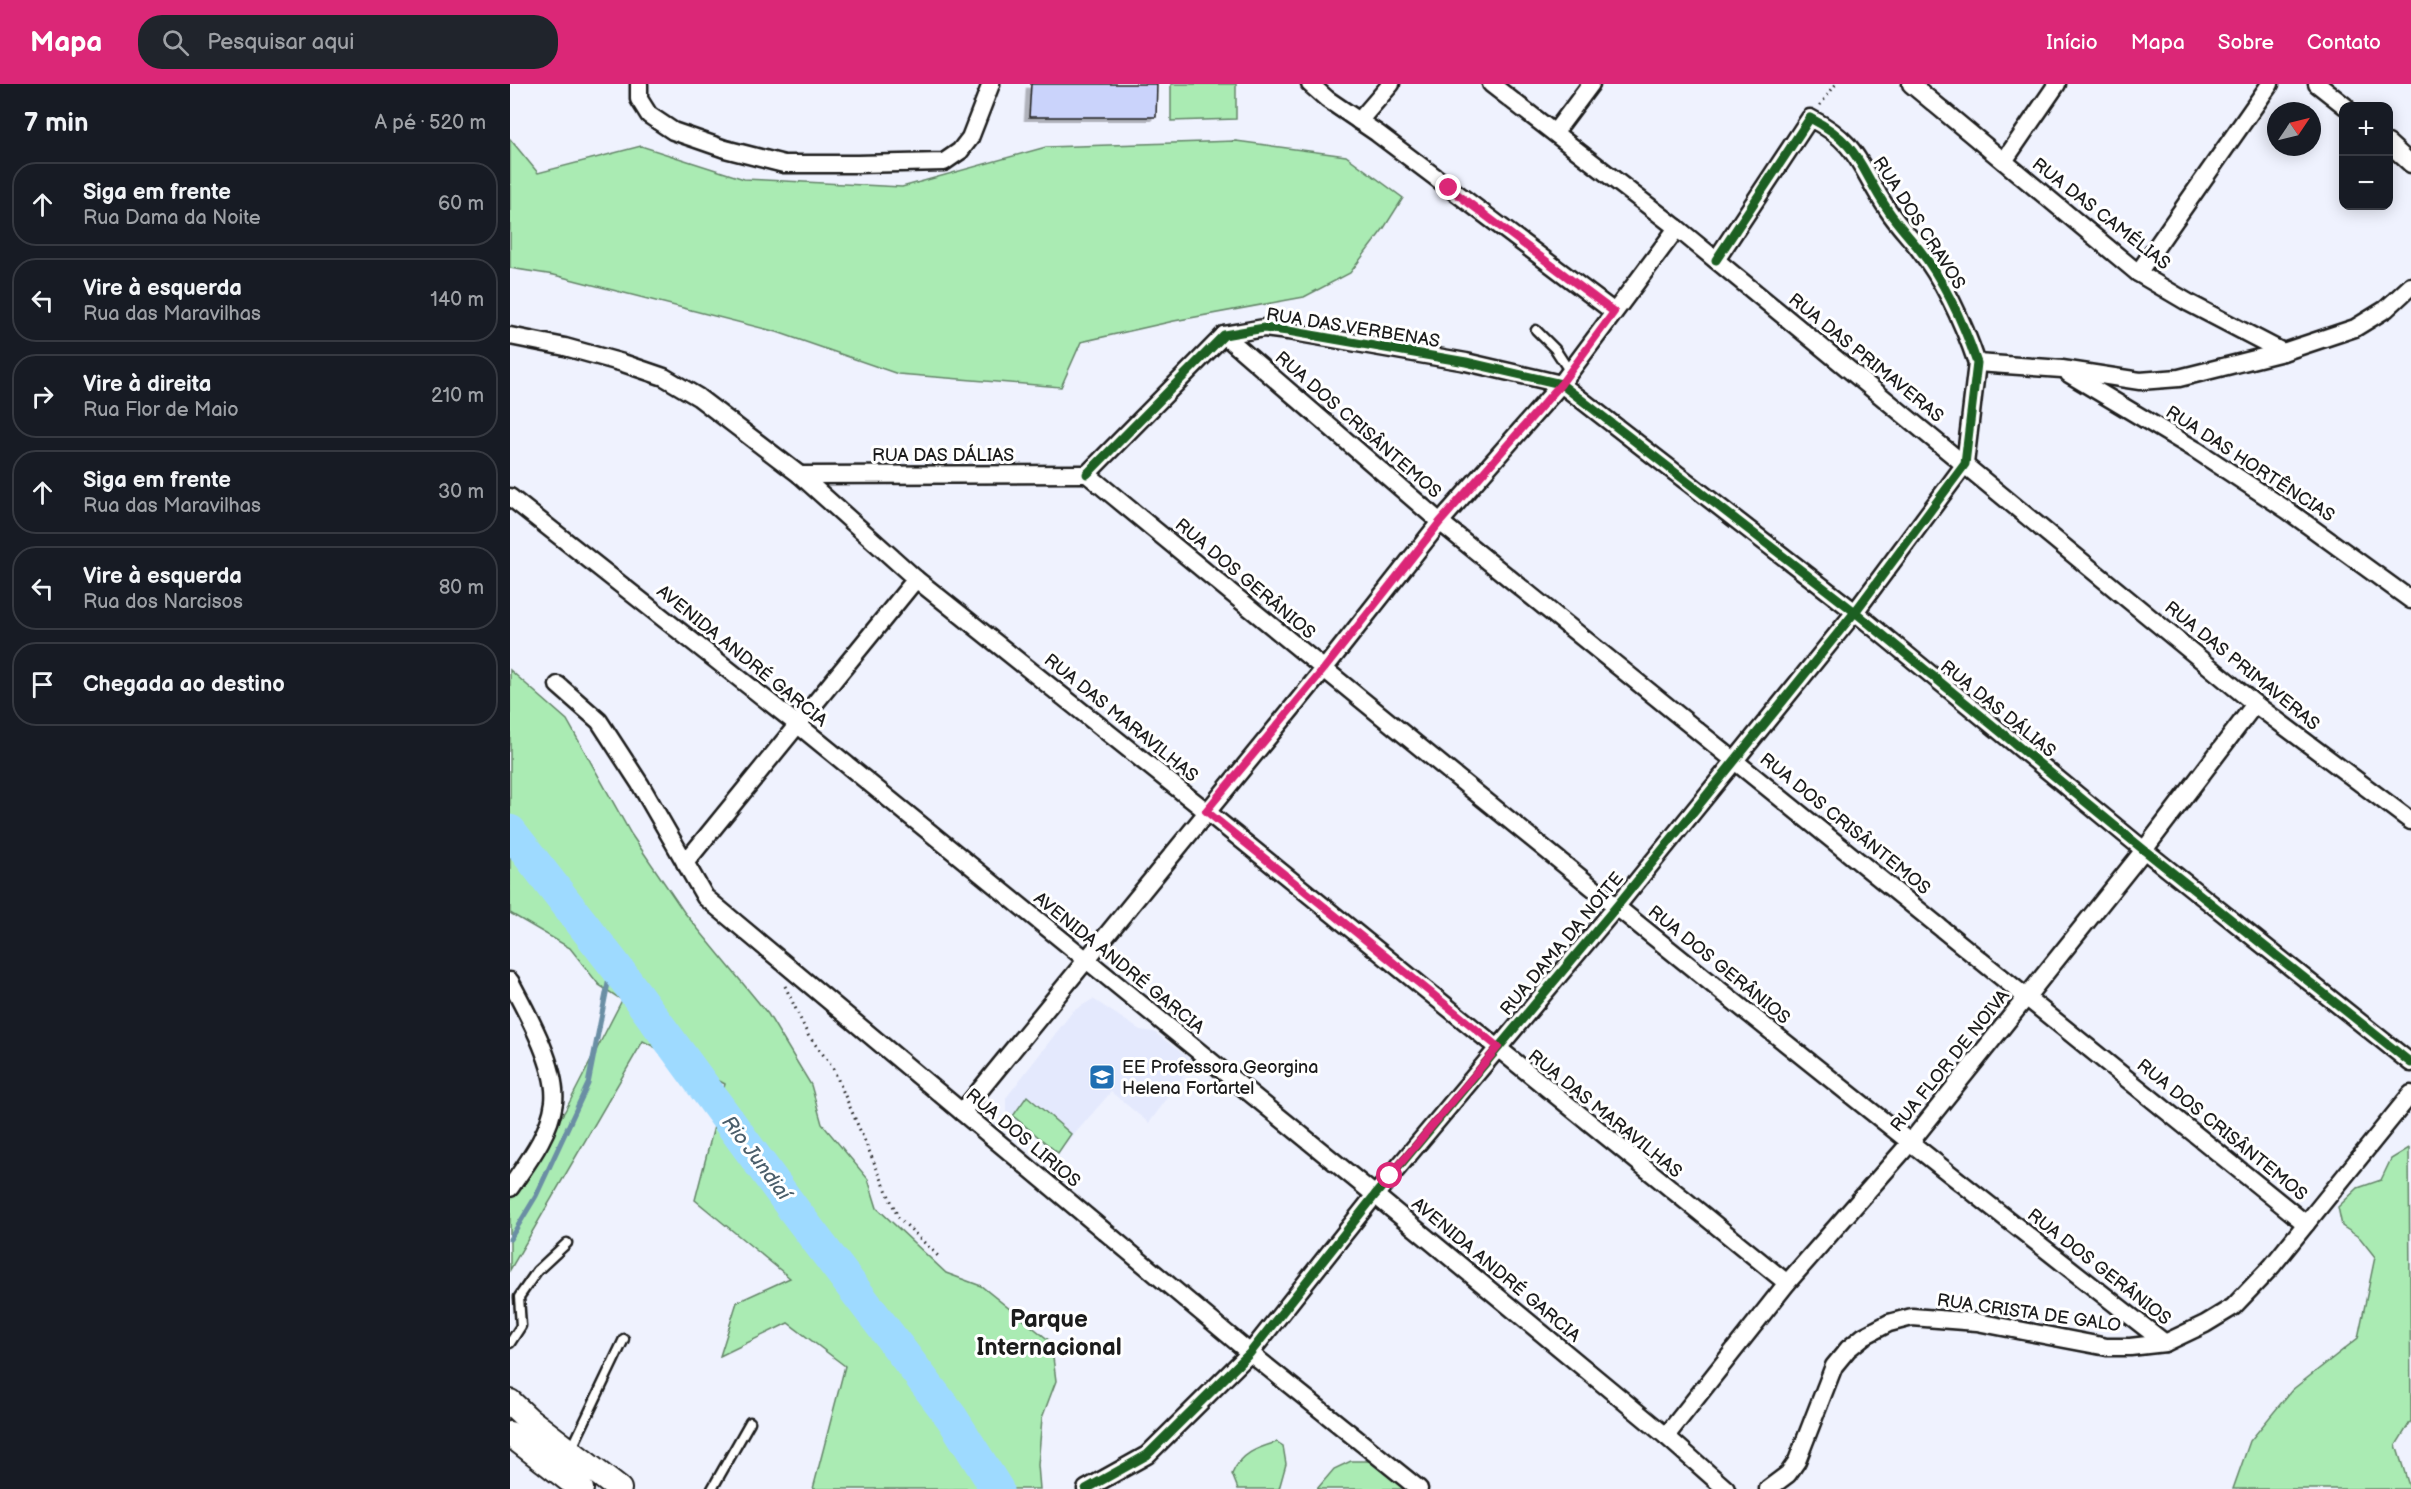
<!DOCTYPE html>
<html lang="pt">
<meta charset="utf-8">
<style>
body{margin:0;font-family:"Balsamiq Sans",sans-serif;background:#20242c;color:#f1f3f6}
.controls{position:absolute;right:18px;top:18px;display:grid;overflow:hidden;border-radius:12px;box-shadow:0 3px 15px #0003}
.controls button{width:54px;height:54px;display:grid;place-items:center;padding:0;border:0;border-bottom:2px solid #363941;background:#171b24;color:#f1f3f6;font:30px sans-serif}
.compass{position:absolute;left:1757px;top:18px;width:54px;height:54px;border-radius:50%;background:#171b24;box-shadow:0 3px 15px #0003;rotate:55deg}
.stop{position:absolute;width:18px;height:18px;margin:-14px;border:4px solid #db2777;border-radius:50%;background:#fff}
.stop.end{background:#db2777;border-color:#fff;box-shadow:0 2px 6px #0008}
.list{margin:0;padding:0;list-style:none}
h2{display:flex;justify-content:space-between;align-items:center;height:78px;margin:0;padding:0 24px;font-size:26px}
h2 small{font-size:20px;font-weight:400;color:#9ea1a6}
.list li{display:grid;grid-template-columns:39px 1fr auto;gap:18px;align-items:center;box-sizing:border-box;height:84px;margin:0 12px 12px;padding:0 12px;border:2px solid #363941;border-radius:24px}
.list b{display:block;font-size:22px;white-space:nowrap}
.list p{margin:0;font-size:20px;white-space:nowrap;color:#9ea1a6}
.list em{font-size:20px;font-style:normal;color:#9ea1a6}
.icon{flex:none;width:33px;height:33px;fill:none;stroke:currentColor;stroke-width:2;stroke-linecap:round;stroke-linejoin:round}
.map{position:relative;flex:none;width:1901px;height:1405px;overflow:hidden}
header{display:flex;align-items:center;gap:36px;box-sizing:border-box;height:84px;padding:0 30px;background:#db2777;color:#fff}
header strong{font-size:28px}
nav{display:flex;gap:33px;margin-inline-start:auto;font-size:21px}
.search{width:420px;height:54px;background:#20242c;display:flex;align-items:center;gap:15px;box-sizing:border-box;padding:0 21px;border-radius:24px;color:#9ea1a6;font-size:22px}
main{display:flex}
aside{flex:1;background:#171b24}
.map>svg:first-child{display:block}
.built{fill:#e4e9fd}
.green{fill:#aaebb3;stroke:#638468;stroke-width:1.5}
.lines{fill:none;stroke-linecap:round;stroke-linejoin:round}
.stream{stroke:#6a8ea4;stroke-width:5}
.river{stroke:#9edaff;stroke-width:33}
.building{fill:#cad3fb;stroke:#1c1c1c;stroke-width:1.5;filter:url(#shadow)}
.service-casing{stroke:#1c1c1c;stroke-width:13}
.minor-casing{stroke:#1c1c1c;stroke-width:21}
.secondary-casing{stroke:#1c1c1c;stroke-width:28}
.path{stroke:#1c1c1c;stroke-width:3;stroke-dasharray:1.5 4.5;stroke-linecap:butt}
.service{stroke:#fff;stroke-width:8}
.minor{stroke:#fff;stroke-width:16}
.secondary{stroke:#fff;stroke-width:24}
.cycleway-casing{stroke:#fff;stroke-width:13}
.cycleway{stroke:#1b5e20;stroke-width:9}
.route{stroke:#db2777;stroke-width:8}
.labels{text-anchor:middle;dominant-baseline:central;stroke-width:6;stroke-linejoin:round;paint-order:stroke}
.street-label{font-size:18px;fill:#1c1c1c;stroke:#fff}
.poi-label{font-size:18px;fill:#1c1c1c;stroke:#fff;text-anchor:start}
.water-label{font-size:20px;font-style:italic;fill:#4a5e6b;stroke:#fff}
.district-label{font-size:24px;font-weight:bold;fill:#1c1c1c;stroke:#fff}
</style>
<header>
<strong>Mapa</strong>
<div class="search"><svg class="icon" aria-label="search" viewBox="0 0 24 24"><circle cx="10" cy="10" r="6"/><path d="M15 15l6 6"/></svg>Pesquisar aqui</div>
<nav><a>Início</a><a>Mapa</a><a>Sobre</a><a>Contato</a></nav>
</header>
<main>
<aside>
<h2>7 min<small>A pé · 520 m</small></h2>
<ul class="list">
<li><svg class="icon" aria-label="ahead" viewBox="0 0 24 24"><path d="M12 20V5M6 11l6-6 6 6"/></svg><div><b>Siga em frente</b><p>Rua Dama da Noite</p></div><em>60 m</em></li>
<li><svg class="icon" aria-label="left" viewBox="0 0 24 24"><path d="M17 20v-9H6M10 6l-5 5 5 5"/></svg><div><b>Vire à esquerda</b><p>Rua das Maravilhas</p></div><em>140 m</em></li>
<li><svg class="icon" aria-label="right" viewBox="0 0 24 24"><path d="M7 20v-9h11M14 6l5 5-5 5"/></svg><div><b>Vire à direita</b><p>Rua Flor de Maio</p></div><em>210 m</em></li>
<li><svg class="icon" aria-label="ahead" viewBox="0 0 24 24"><path d="M12 20V5M6 11l6-6 6 6"/></svg><div><b>Siga em frente</b><p>Rua das Maravilhas</p></div><em>30 m</em></li>
<li><svg class="icon" aria-label="left" viewBox="0 0 24 24"><path d="M17 20v-9H6M10 6l-5 5 5 5"/></svg><div><b>Vire à esquerda</b><p>Rua dos Narcisos</p></div><em>80 m</em></li>
<li><svg class="icon" aria-label="arrive" viewBox="0 0 24 24"><path d="M6 21V4h12l-3 4 3 4H6"/></svg><div><b>Chegada ao destino</b></div></li>
</ul>
</aside>
<div class="map">
<svg width="1901" height="1405" viewBox="0 0 1901 1405">
<defs>
<filter id="shadow"><feDropShadow dx="-4.5" dy="4.5" stdDeviation="0" flood-color="#0004"/></filter>
</defs>
<rect width="100%" height="100%" fill="#eff2fe"/>
<filter id="ink" filterUnits="userSpaceOnUse"><feTurbulence type="fractalNoise" baseFrequency=".0167" numOctaves="2"/><feDisplacementMap in="SourceGraphic" scale="12" xChannelSelector="R" yChannelSelector="G"/><feConvolveMatrix kernelMatrix="1 2 1 2 8 2 1 2 1" color-interpolation-filters="sRGB"/></filter>
<g filter="url(#ink)">
<polygon class="built" points="583,915 630,946 644,948 684,978 639,1039 601,1008 548,1069 496,1028 496,1014 563,927"/>
<g class="green">
<polygon points="661,0 726,0 726,35 661,37"/>
<polygon points="0,55 28,89 131,62 234,95 392,103 536,63 726,57 836,72 893,114 874,144 840,189 794,213 664,237 571,258 551,303 388,290 267,248 44,191 0,184"/>
<polygon points="0,586 57,636 121,750 174,828 258,930 301,1001 312,1040 358,1095 367,1124 436,1189 471,1202 541,1258 546,1297 532,1334 528,1381 530,1405 303,1405 335,1282 278,1239 210,1272 227,1218 280,1194 185,1116 215,1000 133,957 0,1186 0,1113 55,1027 112,916 89,901 60,864 0,829"/>
<polygon points="517,1012 561,1050 548,1069 503,1032"/>
<polygon points="1899,1064 1901,1337 1886,1361 1900,1405 1723,1405 1740,1357 1782,1306 1848,1254 1865,1173 1850,1154 1832,1142 1828,1123 1848,1104 1871,1096 1881,1075"/>
<path d="M767,1358l6,4 3,18 -7,25h-41l-6,-15c9,-21 25,-26 45,-32z"/>
<polygon points="841,1377 864,1377 909,1405 807,1405 824,1385"/>
</g>
<g class="lines">
<polyline class="stream" points="0,1155 26,1112 78,1000 102,879"/>
<polyline class="river" points="0,747 106,883 284,1126 442,1334 487,1405"/>
</g>
<polygon class="building" points="521,0 647,0 646,33 519,33"/>
<g class="lines">
<defs>
<g id="service">
<polyline points="1026,246 1045,265 1060,288"/>
<polyline points="0,1259 11,1242 9,1213 27,1187 57,1159"/>
<polyline points="61,1366 114,1255"/>
<polyline points="202,1405 240,1338"/>
</g>
<g id="minor">
<polyline points="129,0 129,15 139,31 163,47 215,65 274,80 347,80 434,78 450,67 460,54 481,0"/>
<polyline points="800,0 817,15 867,49 1104,228"/>
<polyline points="981,0 1167,144 1745,620 1901,737"/>
<polyline points="1401,0 1628,189 1679,219 1773,268"/>
<polyline points="1807,0 1835,22"/>
<polyline points="849,37 881,0"/>
<polyline points="1045,48 1081,0"/>
<polyline points="1878,59 1901,80"/>
<polyline points="1494,77 1547,0"/>
<polyline points="1628,189 1760,0"/>
<polyline points="714,251 930,438 1796,1140"/>
<polyline points="0,252 55,263 113,279 154,293 188,313 290,391 406,495 696,727 1277,1199"/>
<polyline points="1467,279 1552,285 1630,297 1669,294 1773,268 1845,244 1876,225 1901,202"/>
<polyline points="1559,290 1686,366 1777,426 1901,516"/>
<polyline points="577,390 714,251 754,244 778,247 956,278 1051,300 1345,528 1634,766 1901,979"/>
<path d="M577,390c356,294 714,585 1078,869"/>
<polyline points="290,391 577,390"/>
<polyline points="0,413 287,640 865,1111 1156,1352 1216,1405"/>
<polyline points="48,601 89,637 130,700 195,813 740,1269 909,1405"/>
<polyline points="175,779 406,495"/>
<path d="M0,897c16,30 48,87 44,121 -4,32 -27,61 -44,86"/>
<polyline points="452,1028 814,585 930,438 1051,300 1167,144"/>
<polyline points="1156,1352 1277,1199 1399,1060 1634,766 1745,620"/>
<path d="M576,1405l61,-34 103,-102 125,-158 242,-289 238,-294 110,-148 12,-101c-13,-38 -33,-82 -58,-114 -10,-13 -22,-25 -31,-39 -29,-42 -27,-66 -78,-92l-94,142"/>
<polyline points="1258,1405 1278,1390 1287,1377 1324,1282 1338,1265 1354,1252 1379,1239 1402,1233 1467,1238 1597,1263 1620,1263 1655,1259 1695,1240 1723,1223 1762,1182 1901,1010"/>
</g>
<g id="secondary">
<polyline points="0,1318 18,1335 109,1405"/>
<polyline points="0,1350 71,1405"/>
</g>
</defs>
<use href="#service" class="service-casing"/>
<use href="#minor" class="minor-casing"/>
<use href="#secondary" class="secondary-casing"/>
<g class="path">
<polyline points="1310,21 1326,0"/>
<polyline points="275,902 298,951 322,982 388,1133 428,1172"/>
</g>
<use href="#service" class="service"/>
<use href="#minor" class="minor"/>
<use href="#secondary" class="secondary"/>
<defs>
<g id="cycleway">
<polyline points="577,390 714,251 754,244 778,247 956,278 1051,300 1345,528 1634,766 1901,979"/>
<path d="M576,1405l61,-34 103,-102 125,-158 242,-289 238,-294 110,-148 12,-101c-13,-38 -33,-82 -58,-114 -10,-13 -22,-25 -31,-39 -29,-42 -27,-66 -78,-92l-94,142"/>
</g>
</defs>
<use href="#cycleway" class="cycleway-casing"/>
<use href="#cycleway" class="cycleway"/>
</g>
</g>
<g class="lines" filter="url(#ink)">
<polyline class="route" points="880,1092 988,963 696,727 814,585 930,438 1051,300 1104,228 939,104"/>
</g>
<defs>
<symbol id="school-square" viewBox="-11 -11 22 22"><rect x="-9" y="-9" width="18" height="18" rx="4" fill="#1f6fb2" stroke="#fff"/><path d="M0-5L7-2L0 1L-7-2ZM-4 1L0 2.5L4 1V4Q0 6-4 4Z" fill="#fff"/></symbol>
</defs>
<g fill-rule="evenodd">
<use href="#school-square" x="577" y="978" width="30" height="30"/>
</g>
<g class="labels">
<g class="street-label">
<text transform="translate(1591 130) rotate(38)">RUA DAS CAMÉLIAS</text>
<text transform="translate(1409 139) rotate(57)">RUA DOS CRAVOS</text>
<text transform="translate(843 244) rotate(9)">RUA DAS VERBENAS</text>
<text transform="translate(1356 274) rotate(39)">RUA DAS PRIMAVERAS</text>
<text transform="translate(848 341) rotate(41)">RUA DOS CRISÂNTEMOS</text>
<text x="433" y="371">RUA DAS DÁLIAS</text>
<text transform="translate(1740 380) rotate(33)">RUA DAS HORTÊNCIAS</text>
<text transform="translate(735 495) rotate(40)">RUA DOS GERÂNIOS</text>
<text transform="translate(232 572) rotate(39)">AVENIDA ANDRÉ GARCIA</text>
<text transform="translate(1732 582) rotate(39)">RUA DAS PRIMAVERAS</text>
<text transform="translate(1488 625) rotate(39)">RUA DAS DÁLIAS</text>
<text transform="translate(611 634) rotate(39)">RUA DAS MARAVILHAS</text>
<text transform="translate(1335 740) rotate(39)">RUA DOS CRISÂNTEMOS</text>
<text transform="translate(1052 860) rotate(-50)">RUA DAMA DA NOITE</text>
<text transform="translate(609 879) rotate(39)">AVENIDA ANDRÉ GARCIA</text>
<text transform="translate(1209 881) rotate(39)">RUA DOS GERÂNIOS</text>
<text transform="translate(1440 977) rotate(-51)">RUA FLOR DE NOIVA</text>
<text transform="translate(1095 1030) rotate(39)">RUA DAS MARAVILHAS</text>
<text transform="translate(1712 1046) rotate(39)">RUA DOS CRISÂNTEMOS</text>
<text transform="translate(513 1054) rotate(40)">RUA DOS LIRIOS</text>
<text transform="translate(1589 1183) rotate(38)">RUA DOS GERÂNIOS</text>
<text transform="translate(986 1186) rotate(40)">AVENIDA ANDRÉ GARCIA</text>
<text transform="translate(1519 1229) rotate(8)">RUA CRISTA DE GALO</text>
</g>
<g class="poi-label">
<text x="612" y="983">EE Professora Georgina<tspan x="612" dy="21">Helena Fortartel</tspan></text>
</g>
<g class="water-label">
<text transform="translate(246 1074) rotate(53)">Rio Jundiaí</text>
</g>
<g class="district-label">
<text x="539" y="1235">Parque<tspan x="539" dy="28">Internacional</tspan></text>
</g>
</g>
</svg>
<div class="controls">
<button>+</button>
<button>−</button>
</div>
<svg class="compass" viewBox="-18 -18 36 36"><path d="M0-13l5 13h-10z" fill="#e53935"/><path d="M0 13l5-13h-10z" fill="#9ea1a6"/></svg>
<div class="stop" style="left:880px;top:1092px"></div>
<div class="stop end" style="left:939px;top:104px"></div>
</div>
</main>
